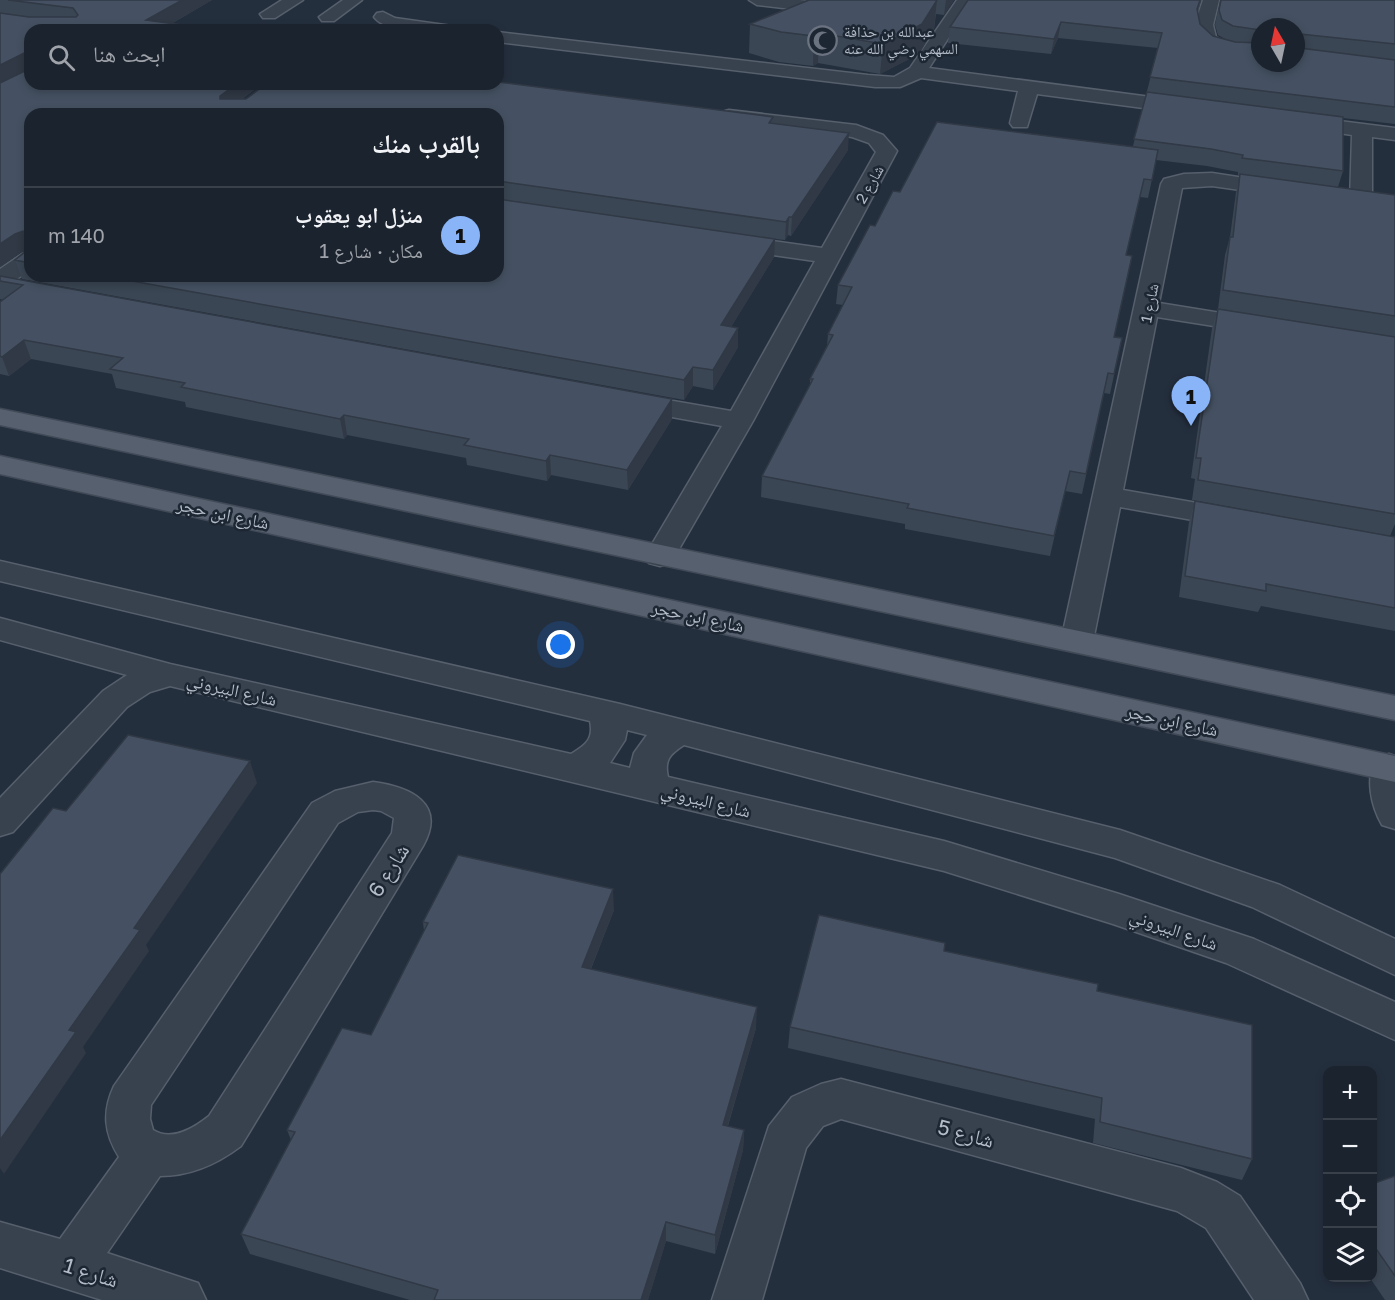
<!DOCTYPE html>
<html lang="ar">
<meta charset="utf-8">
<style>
body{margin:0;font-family:"Golos Text","Noto Naskh Arabic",sans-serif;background:#242b36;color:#f1f3f6;direction:rtl}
.controls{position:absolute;right:18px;bottom:18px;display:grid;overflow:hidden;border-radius:12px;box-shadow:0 3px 9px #0003}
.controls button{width:54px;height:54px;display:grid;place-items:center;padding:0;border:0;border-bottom:2px solid #39404a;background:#1b232e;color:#f1f3f6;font:30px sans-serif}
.compass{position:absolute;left:1251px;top:18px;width:54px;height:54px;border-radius:50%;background:#1b232e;box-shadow:0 3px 9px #0003;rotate:351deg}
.you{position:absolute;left:561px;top:645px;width:21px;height:21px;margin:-15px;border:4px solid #fff;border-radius:50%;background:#1a73e8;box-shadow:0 0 0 9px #1a73e833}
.badge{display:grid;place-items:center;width:39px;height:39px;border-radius:50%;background:#8ab4f8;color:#111;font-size:20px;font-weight:700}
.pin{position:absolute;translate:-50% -50px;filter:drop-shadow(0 2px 3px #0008)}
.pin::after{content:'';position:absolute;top:32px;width:21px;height:18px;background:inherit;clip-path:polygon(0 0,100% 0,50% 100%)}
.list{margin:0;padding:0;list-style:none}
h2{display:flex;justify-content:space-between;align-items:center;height:78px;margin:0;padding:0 24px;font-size:26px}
h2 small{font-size:20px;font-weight:400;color:#a0a4aa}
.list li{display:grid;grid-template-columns:39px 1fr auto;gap:18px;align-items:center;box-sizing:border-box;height:96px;padding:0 24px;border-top:2px solid #39404a}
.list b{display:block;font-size:22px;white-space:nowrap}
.list p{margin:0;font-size:20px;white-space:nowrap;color:#a0a4aa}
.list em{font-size:20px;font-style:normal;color:#a0a4aa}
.icon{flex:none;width:33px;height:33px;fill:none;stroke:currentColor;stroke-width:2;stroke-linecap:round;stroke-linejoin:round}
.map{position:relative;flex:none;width:1395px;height:1300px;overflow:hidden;direction:ltr}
.search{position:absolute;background:#1b232e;box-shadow:0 3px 9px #0003;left:24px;top:24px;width:480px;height:66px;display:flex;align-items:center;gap:15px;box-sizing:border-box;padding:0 21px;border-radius:18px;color:#a0a4aa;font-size:22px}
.panel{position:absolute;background:#1b232e;box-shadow:0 3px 9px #0003;left:24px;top:108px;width:480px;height:174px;border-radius:18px;direction:rtl}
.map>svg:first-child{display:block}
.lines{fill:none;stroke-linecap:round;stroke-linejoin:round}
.minor-casing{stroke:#565f6c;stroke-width:3}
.major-casing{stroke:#414a57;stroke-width:3}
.minor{fill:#38414e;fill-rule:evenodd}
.major{fill:#56606e;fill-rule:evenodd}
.wall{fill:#3b4654;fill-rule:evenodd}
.shaded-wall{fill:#303945}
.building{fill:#455162;stroke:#303945;stroke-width:1.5}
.labels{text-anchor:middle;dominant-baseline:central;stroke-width:5;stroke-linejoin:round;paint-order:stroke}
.far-poi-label{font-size:15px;fill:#b4bcc9;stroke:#1d2633;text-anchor:start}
.far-street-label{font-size:15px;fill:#b4bcc9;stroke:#1d2633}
.street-label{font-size:18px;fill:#b4bcc9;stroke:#1d2633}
.near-street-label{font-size:21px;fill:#b4bcc9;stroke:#1d2633}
</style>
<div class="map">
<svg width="1395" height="1300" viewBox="0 0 1395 1300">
<rect width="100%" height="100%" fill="#242f3e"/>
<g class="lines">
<defs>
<g id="minor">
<polygon points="282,0 303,0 275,18 263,18 260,14"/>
<polygon points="343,0 362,0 334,21 322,21 319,17"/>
<polygon points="749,0 800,0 842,5 848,6 850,10 848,14 842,15 757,5"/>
<polygon points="957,0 973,0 929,68 1189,102 1196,104 1199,108 1196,112 1189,114 1037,94 1027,127 1013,127 1010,123 1018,91 921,78 900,87 875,87 498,42 498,32 868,75 894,77 910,68"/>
<path d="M1203,0h16l-6,25 3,12 13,7 31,4v10c-20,-1 -64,0 -64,-30 0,-9 4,-19 7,-28z"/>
<path d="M383,12l12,6 57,8 3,4c-22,0 -67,5 -81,-13l3,-4z"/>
<polygon points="729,110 856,125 883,135 897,151 753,421 675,556 671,563 660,566 649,563 645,556 722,426 627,409 618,407 614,401 618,395 627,393 731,411 815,261 731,249 723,247 720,242 723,237 731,235 822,248 876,152 869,143 852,137 722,120 719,116 722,112"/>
<polygon points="1300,116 1395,128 1395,140 1372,137 1372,201 1369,206 1361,208 1353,206 1350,201 1352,135 1293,126 1290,122 1293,118"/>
<polygon points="1212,173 1283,184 1291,185 1294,190 1291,195 1283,196 1212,186 1182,188 1159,303 1258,319 1267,321 1270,326 1267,331 1258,333 1157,317 1123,490 1237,510 1248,513 1252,519 1248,525 1237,528 1120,507 1093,641 1089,649 1077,652 1065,649 1061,641 1161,184 1164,179 1184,174"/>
<polygon points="30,252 30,270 8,285 0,287 0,269 22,254"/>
<path d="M0,561l620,143 500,126 160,55 115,54v36l-143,-68 -137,-49 -431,-113c-14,9 -20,15 -16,32l276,64 175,53 135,45 141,63v38l-169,-77 -113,-39 -169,-53 -774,-185 -20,6 -23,15 -114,125 -13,4v-38l103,-107 24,-16 -127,-35v-22l170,46 401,90c15,-9 23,-15 19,-33l-590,-140zM627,730l20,5 -13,18 -4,15 -20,-5 15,-23z"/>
<path d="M1389,754l6,2v73l-13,-4c-11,-19 -17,-47 -6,-67z"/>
<path d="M373,782c37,5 74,21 50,64l-182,300c-24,18 -50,30 -81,30l-53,77 91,30 8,17h-104l-102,-32v-46l60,17 59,-82c-15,-24 -17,-45 -5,-71l198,-283 23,-12zM373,810l8,1 13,7 -2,15 -183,283c-15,12 -37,26 -56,14l-3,-11 1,-14 187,-282 20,-11z"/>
<polygon points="841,1079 1181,1168 1217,1182 1240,1196 1300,1283 1308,1300 1254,1300 1206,1228 1177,1211 841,1119 823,1126 806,1148 762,1300 712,1300 769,1126 792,1097 821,1084"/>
</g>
<g id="major">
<polygon points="0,409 1395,696 1395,720 0,425"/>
<polygon points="0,456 1395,756 1395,782 0,474"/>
</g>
</defs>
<use href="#minor" class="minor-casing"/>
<use href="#major" class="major-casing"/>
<use href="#minor" class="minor"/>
<use href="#major" class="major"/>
</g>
<g class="wall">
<path d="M0,0h212l-41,24 -141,60h232l-20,15 531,24 75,27 -57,86 -3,-1 -3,5 -10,-1 -1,18 -43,70 7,1v19l-25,43 -20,-4 -9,14 -662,-121 -7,-19 11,-9 -5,1 -21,15zM30,114h468v162h-468z"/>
<polygon points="808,0 954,0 944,15 936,14 934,29 919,54 880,74 818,63 813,66 779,62 749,53 750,24"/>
<path d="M968,0h233l-3,12 2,12 13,12 14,4 -9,-5 -3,-10 5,-25h175v124l-52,-6v53l-5,16 57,8v329l-5,12 -198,-36 3,-21 -4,-1 21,-150 6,-19 7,-54 5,-18 6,-45 4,-16h-2v-4l-31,-6 -51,-6 -8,38 -8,-1 -14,58 -12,82 8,1 -12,56 -6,-1 -22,101 -17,-3 -15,65 -145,-27v-5l-144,-27 1,-21 48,-91v-6l17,-33 1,-12 15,-29 -7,-1 2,-19 37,-59 25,-34 233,-46 25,-98 -100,-10 -7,16 -103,-11 2,-16zM1260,27h36l-36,36z"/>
<polygon points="0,276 672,399 672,419 628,490 551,475 547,481 467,465 466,458 347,435 344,439 186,407 185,402 116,388 112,374 31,359 9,376 0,374 0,302 3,300 0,299"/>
<polygon points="1195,501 1395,537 1395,631 1261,606 1258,612 1179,597 1189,522"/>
<polygon points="614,910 591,969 756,1028 728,1126 744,1130 743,1150 715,1254 666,1241 648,1300 410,1300 250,1254 241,1234 291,1140 287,1130 371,1035 424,931 423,922"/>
<polygon points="944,951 1097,991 1252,1159 1242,1180 1093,1143 1095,1119 788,1048 790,1027"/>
<polygon points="1395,1176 1395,1300 1385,1300 1370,1278 1372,1278 1372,1184"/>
</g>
<g class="shaded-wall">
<polygon points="182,0 212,0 160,30 146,20"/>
<polygon points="937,0 934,29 919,54 880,74 883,44"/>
<polygon points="946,0 954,0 944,15"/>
<polygon points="1061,22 1058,38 1051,54 1054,39"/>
<polygon points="819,33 818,63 813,66 814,36"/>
<polygon points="24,53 29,69 0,83 0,65"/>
<polygon points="236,84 262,84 224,112 220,99 220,96"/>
<polygon points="849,133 848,150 791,236 792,217"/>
<polygon points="789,217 788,235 785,240 786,222"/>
<polygon points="23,231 29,250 21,252 0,267 0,244 15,234"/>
<polygon points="775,239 774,257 720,345 721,325"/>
<polygon points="738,328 738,347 713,390 713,370"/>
<polygon points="24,340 31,359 9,376 2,357"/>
<polygon points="693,367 693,386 684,400 684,380"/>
<polygon points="672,399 672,419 628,490 627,470"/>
<polygon points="344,415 347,435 344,439 340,419"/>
<polygon points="550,455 551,475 547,481 546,461"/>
<polygon points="250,761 257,783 146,945 149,951 83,1047 86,1053 4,1174 0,1168 0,1140 134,928"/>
<polygon points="613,889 614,910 583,988 582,967"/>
<polygon points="757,1007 756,1028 722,1145 723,1125"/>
<polygon points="744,1130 743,1150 715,1254 715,1235"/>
<polygon points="666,1222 666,1241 648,1300 641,1300"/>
</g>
<g class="building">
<polygon points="8,0 182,0 146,20 220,30 30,30 30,84 236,84 220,96 220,99 246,99 266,84 498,84 498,82 773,117 769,123 849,133 792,217 789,217 786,222 498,181 498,114 30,114 30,263 15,260 26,251 26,234 23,231 15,234 0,244 0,83 27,70 27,55 24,53 0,65 0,13 29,17 76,17 78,15 73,8"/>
<polygon points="809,0 937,0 922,24 883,44 819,33 814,36 781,32 750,24"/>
<polygon points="968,0 1200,0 1197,9 1200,24 1213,36 1235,42 1260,43 1260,63 1296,63 1296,27 1260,27 1260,30 1233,26 1222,20 1219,10 1221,0 1395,0 1395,44 1300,34 1298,36 1300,48 1395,60 1395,107 1150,77 1162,33 1061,22 1054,39 950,27"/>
<polygon points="1147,92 1343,117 1343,171 1242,158 1243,155 1211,149 1134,139"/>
<polygon points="937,122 1158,150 1152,180 1144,179 1126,255 1132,256 1114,337 1122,338 1114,374 1108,373 1086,474 1070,471 1054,536 907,508 909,504 762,476 813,379 810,379 833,335 828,334 852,287 838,285 870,225 875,226 893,191 900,192"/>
<polygon points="1240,174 1395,195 1395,316 1223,290 1230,237 1233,237"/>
<polygon points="498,199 775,239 721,325 738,328 713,370 693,367 684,380 104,276 498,276"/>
<polygon points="0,276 672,399 627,470 550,455 546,461 464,445 469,439 344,415 340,419 181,387 185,383 110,369 123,358 24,340 2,357 0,356 0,302 23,285 0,281"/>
<polygon points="1218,309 1395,337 1395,514 1198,480 1201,458 1196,458"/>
<polygon points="1195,501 1395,537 1395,608 1266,584 1266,591 1185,576"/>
<polygon points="128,735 250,761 134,928 140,930 69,1030 76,1032 0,1140 0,874 53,808 66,811"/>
<polygon points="458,855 613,889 582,967 757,1007 723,1125 744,1130 715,1235 666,1222 641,1300 434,1300 438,1290 241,1234 295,1132 287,1130 342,1028 371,1035 428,923 423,922"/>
<polygon points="819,915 945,943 944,951 1098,984 1097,991 1252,1025 1252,1159 1100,1122 1102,1098 790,1027"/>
<polygon points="1395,1176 1395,1276 1372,1243 1372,1184"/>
</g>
<defs>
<symbol id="mosque-ring" viewBox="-11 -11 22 22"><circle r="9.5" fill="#1d2633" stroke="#6b7280" stroke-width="1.5"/><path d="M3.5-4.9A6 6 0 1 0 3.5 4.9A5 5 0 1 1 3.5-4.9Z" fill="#6b7280"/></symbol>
</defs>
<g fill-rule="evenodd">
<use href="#mosque-ring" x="806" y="24" width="33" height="33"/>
</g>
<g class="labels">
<g class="far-poi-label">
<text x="844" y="31">عبدالله بن حذافة<tspan x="844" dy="17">السهمي رضي الله عنه</tspan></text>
</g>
<g class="far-street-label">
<text transform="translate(869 184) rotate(-61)">شارع 2</text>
<text transform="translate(1149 303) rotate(-79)">شارع 1</text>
</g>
<g class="street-label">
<text transform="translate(223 513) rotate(12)">شارع ابن حجر</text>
<text transform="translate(698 616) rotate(12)">شارع ابن حجر</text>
<text transform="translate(232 689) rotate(13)">شارع البيروني</text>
<text transform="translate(1172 720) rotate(12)">شارع ابن حجر</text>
<text transform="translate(706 800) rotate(14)">شارع البيروني</text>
<text transform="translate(1174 929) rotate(19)">شارع البيروني</text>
</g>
<g class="near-street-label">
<text transform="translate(388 870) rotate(-58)">شارع 6</text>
<text transform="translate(966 1133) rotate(15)">شارع 5</text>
<text transform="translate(91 1272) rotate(17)">شارع 1</text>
</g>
</g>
</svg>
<div class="controls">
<button>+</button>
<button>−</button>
<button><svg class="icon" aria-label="locate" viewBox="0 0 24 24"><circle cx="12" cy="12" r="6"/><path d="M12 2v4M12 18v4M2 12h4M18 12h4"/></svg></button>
<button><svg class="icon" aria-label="layers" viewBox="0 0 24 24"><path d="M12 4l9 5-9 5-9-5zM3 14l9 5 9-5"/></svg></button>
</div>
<svg class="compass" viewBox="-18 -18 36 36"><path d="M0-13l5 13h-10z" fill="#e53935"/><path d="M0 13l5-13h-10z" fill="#a0a4aa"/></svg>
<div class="you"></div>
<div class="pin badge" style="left:1191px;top:426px">1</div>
<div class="search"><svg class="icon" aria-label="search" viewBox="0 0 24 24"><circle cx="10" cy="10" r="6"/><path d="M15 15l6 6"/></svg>ابحث هنا</div>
<section class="panel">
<h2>بالقرب منك<small></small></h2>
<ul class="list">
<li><span class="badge">1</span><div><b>منزل ابو يعقوب</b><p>مكان · شارع 1</p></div><em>140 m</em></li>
</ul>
</section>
</div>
